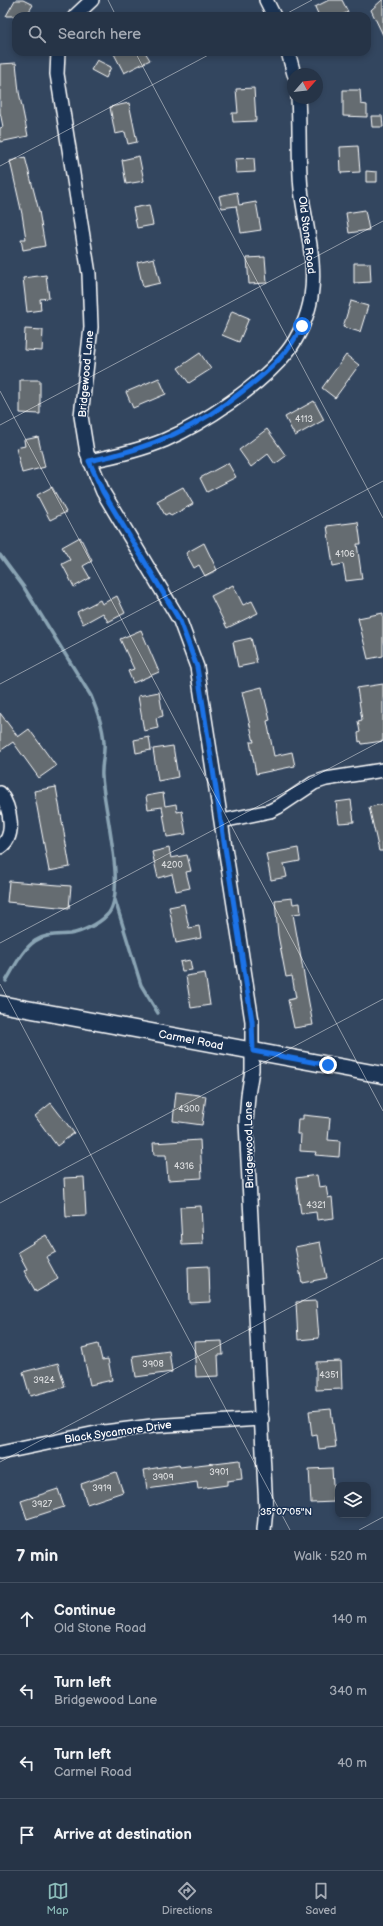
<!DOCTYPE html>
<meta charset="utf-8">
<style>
body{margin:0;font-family:"Balsamiq Sans",sans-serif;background:#323f52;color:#f1f3f6}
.controls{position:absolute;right:12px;bottom:12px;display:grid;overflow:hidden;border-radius:8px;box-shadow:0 2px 6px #0003}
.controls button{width:36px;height:36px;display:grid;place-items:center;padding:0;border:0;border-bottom:1px solid #424f60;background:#263447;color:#f1f3f6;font:20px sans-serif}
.compass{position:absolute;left:287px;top:68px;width:36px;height:36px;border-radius:50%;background:#263447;box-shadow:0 2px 6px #0003;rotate:62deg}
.stop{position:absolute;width:12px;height:12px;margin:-9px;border:3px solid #1a73e8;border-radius:50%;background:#fff}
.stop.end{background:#1a73e8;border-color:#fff;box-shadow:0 1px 4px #0008}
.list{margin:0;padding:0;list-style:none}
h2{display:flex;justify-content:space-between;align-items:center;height:52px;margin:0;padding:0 16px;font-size:17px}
h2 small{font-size:13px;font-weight:400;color:#a4aab4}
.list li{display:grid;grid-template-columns:26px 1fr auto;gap:12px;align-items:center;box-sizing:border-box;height:72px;padding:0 16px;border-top:1px solid #424f60}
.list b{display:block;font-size:15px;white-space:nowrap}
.list p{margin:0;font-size:13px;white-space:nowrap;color:#a4aab4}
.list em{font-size:13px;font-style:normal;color:#a4aab4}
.icon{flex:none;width:22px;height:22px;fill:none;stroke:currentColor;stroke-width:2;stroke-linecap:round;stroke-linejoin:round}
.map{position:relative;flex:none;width:383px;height:1530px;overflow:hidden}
.search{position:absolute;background:#263447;box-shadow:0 2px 6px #0003;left:12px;right:12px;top:12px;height:44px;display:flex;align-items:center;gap:10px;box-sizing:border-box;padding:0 14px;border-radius:12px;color:#a4aab4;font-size:15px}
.sheet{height:340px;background:#263447}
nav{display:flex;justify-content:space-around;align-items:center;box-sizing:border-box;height:56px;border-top:1px solid #424f60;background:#263447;font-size:11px;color:#a4aab4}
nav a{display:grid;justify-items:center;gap:2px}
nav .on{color:#8bbbb9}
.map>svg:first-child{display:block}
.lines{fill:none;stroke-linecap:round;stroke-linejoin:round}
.stream{stroke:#8aa4b4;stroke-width:3.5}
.building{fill:#656c71;stroke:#fff}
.minor-casing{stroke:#fff;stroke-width:16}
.major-casing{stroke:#fff;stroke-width:19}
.minor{stroke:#1d3557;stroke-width:13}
.major{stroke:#1d3557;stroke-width:16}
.route{stroke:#1a73e8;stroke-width:5}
.ticks{fill:none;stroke:#fff;stroke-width:1;stroke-opacity:0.45}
.labels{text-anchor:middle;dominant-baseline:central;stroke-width:3;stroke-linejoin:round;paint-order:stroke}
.number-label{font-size:9px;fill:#d8dadc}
.street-label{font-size:11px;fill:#fff;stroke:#1d3557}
.ticks-label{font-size:10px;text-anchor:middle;fill:#fff;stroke:#1d3557;stroke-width:3;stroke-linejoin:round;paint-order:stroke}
</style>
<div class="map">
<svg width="383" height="1530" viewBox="0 0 383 1530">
<rect width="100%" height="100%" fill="#33465f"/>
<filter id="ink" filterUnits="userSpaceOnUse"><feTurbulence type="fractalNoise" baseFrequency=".025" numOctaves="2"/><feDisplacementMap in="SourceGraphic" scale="8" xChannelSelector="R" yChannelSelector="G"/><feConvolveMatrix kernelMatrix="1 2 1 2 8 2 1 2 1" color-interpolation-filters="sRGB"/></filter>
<g filter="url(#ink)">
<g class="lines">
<g class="stream">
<path d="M0,555l23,31 68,110c6,15 12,30 13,47 1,11 -3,22 -2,33 1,29 26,119 5,139 -8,9 -25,17 -37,19 -13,1 -25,0 -35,7 -13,9 -21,27 -29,40"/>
<polyline points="115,900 141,985 158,1013"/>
</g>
</g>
<g class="building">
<polygon points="15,0 23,0 33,5 26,16 6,16"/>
<polygon points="329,0 342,0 348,12 340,16 319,16 315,7"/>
<polygon points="382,0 383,0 383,35 371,10"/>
<polygon points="113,52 145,52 150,60 124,73"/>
<polygon points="97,60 111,67 106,78 91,70"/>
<polygon points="16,63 19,92 28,136 0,142 0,128 3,127 0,112 0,64"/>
<polygon points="254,88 256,121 233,122 232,113 238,113 236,89"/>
<polygon points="343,90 360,90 361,104 367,105 367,117 343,116"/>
<polygon points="129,103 137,142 128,144 125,132 115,134 110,107"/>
<polygon points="371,116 382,116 383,127 372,127"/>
<polygon points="358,146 360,172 341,173 340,147"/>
<polygon points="139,156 144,181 126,184 122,160"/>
<polygon points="25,157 39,211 45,246 23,250 21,239 26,239 22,214 10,161"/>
<polygon points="254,158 255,172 236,173 235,159"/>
<polygon points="366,171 377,172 377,182 366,182"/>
<polygon points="237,192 239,205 256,202 261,230 241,233 236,206 222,208 219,196"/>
<polygon points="149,205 153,225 137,228 133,208"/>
<polygon points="365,210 369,230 349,233 346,213"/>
<polygon points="265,257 267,283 249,284 247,258"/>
<polygon points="154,258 160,283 143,287 137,262"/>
<polygon points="354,263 370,263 371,282 354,283"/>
<polygon points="46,275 49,298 40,299 41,310 27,312 23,278"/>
<polygon points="351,301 368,306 360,332 343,327"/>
<polygon points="232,311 249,318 239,342 222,335"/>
<polygon points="25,329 43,330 42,351 24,350"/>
<polygon points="200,353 211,369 189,383 178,368"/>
<polygon points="346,355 359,365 335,398 322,388"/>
<polygon points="159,378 166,394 133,408 126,392"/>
<polygon points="20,380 40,380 40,414 20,413"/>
<polygon points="314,401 324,420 295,436 285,417"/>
<polygon points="267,429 286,456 275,464 268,454 251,467 239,450"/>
<polygon points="38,437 45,467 22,473 16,448 25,446 24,440"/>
<polygon points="228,463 236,477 207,492 200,478"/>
<polygon points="52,487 66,512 50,520 37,495"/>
<polygon points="183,487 193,504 171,516 169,513 165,515 157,501"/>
<polygon points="358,522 361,544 357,544 362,579 346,581 343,564 333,566 327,526"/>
<polygon points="80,537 92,561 83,566 90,578 74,587 62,564 70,560 62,547"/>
<polygon points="204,543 217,570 205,576 199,565 194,568 186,553"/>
<polygon points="233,585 243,605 252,601 258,613 227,628 211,596"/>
<polygon points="117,596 125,613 108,622 103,613 83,624 77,612 100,600 102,604"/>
<polygon points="383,613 383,656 368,659 358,618"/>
<polygon points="141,630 159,672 133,683 128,671 134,669 120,639"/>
<polygon points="251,638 257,663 238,667 233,642"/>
<polygon points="383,684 383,741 362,744 361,741 359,742 358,733 360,732 358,721 362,720 357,688"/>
<polygon points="262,687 270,720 267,721 274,756 292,752 295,766 256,774 250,742 254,742 242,692"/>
<polygon points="159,692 163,716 156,718 158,728 144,731 138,696"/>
<polygon points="0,713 18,737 29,729 56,766 39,778 13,742 0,751"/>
<polygon points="149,737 151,750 136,753 134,740"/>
<polygon points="173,746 178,777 158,781 153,749"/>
<polygon points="56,787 70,867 49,871 34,791"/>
<polygon points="163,793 165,806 176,804 177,812 182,811 186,834 167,837 162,807 148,809 146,796"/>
<polygon points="351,800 354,822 339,823 336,802"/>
<polygon points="383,804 383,851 379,851 369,807"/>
<polygon points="169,848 171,858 187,855 191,871 186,872 190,888 176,891 172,874 158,878 152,852"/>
<polygon points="298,848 300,861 284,864 287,877 271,880 266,854"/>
<polygon points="9,881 71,886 69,908 7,902"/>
<polygon points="292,898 293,904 300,903 301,913 293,914 313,1025 294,1028 288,1000 296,998 292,976 286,977 278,935 275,900"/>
<polygon points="184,904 189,928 199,926 201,938 176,943 169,907"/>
<polygon points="190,960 192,970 182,971 180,962"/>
<polygon points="205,973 210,1005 191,1008 186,976"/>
<polygon points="176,1092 206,1096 202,1125 173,1121"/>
<polygon points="51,1103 74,1133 57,1146 35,1116"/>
<polygon points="303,1115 330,1118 328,1140 340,1141 339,1157 315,1155 316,1152 300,1151 301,1134 297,1134 298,1119 303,1119"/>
<polygon points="200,1140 202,1178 168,1180 166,1155 154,1155 153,1143"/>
<polygon points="317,1175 319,1187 326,1186 328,1198 332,1197 334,1218 317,1220 316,1212 301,1214 296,1178"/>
<polygon points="84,1177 86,1216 66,1217 64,1178"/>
<polygon points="201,1206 203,1244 182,1245 180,1207"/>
<polygon points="46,1235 56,1252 46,1257 58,1279 36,1292 24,1271 27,1269 18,1252"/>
<polygon points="320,1242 327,1278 302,1283 295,1247"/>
<polygon points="209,1266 210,1302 189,1303 188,1267"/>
<polygon points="316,1301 319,1338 298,1340 296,1302"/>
<polygon points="222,1341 223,1355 218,1355 219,1376 196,1377 194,1342"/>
<polygon points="98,1344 102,1360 108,1359 112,1380 90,1385 82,1348"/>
<polygon points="169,1351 172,1372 136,1377 133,1356"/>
<polygon points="341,1361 342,1389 316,1390 316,1362"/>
<polygon points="58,1363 65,1387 30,1396 23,1372"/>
<polygon points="331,1409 336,1447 319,1449 317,1435 312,1436 309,1411"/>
<polygon points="240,1460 242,1479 227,1481 227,1485 198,1489 197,1482 147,1489 144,1470 179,1464 180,1467"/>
<polygon points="332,1468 334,1502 311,1503 309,1469"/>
<polygon points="116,1472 123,1492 87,1504 81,1484"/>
<polygon points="58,1489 64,1507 27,1519 21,1501"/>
</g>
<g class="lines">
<defs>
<g id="minor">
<polyline points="266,0 274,16"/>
<polyline points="75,16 92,0"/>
<polyline points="58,52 57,74 89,274 91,327 81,416 87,453 103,492 180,621 197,667 252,1021 252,1070 248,1095 246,1122 266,1509 264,1530"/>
<polyline points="288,52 294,74"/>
<path d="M89,461c26,-5 52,-11 76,-21 39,-17 96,-55 122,-88 12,-15 21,-36 24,-55 6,-36 -6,-72 -10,-108 -3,-30 -1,-61 -3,-91"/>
<path d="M0,793c10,14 17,43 0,54"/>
<polyline points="222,821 270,811 278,807 314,783 326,779 383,770"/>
<polyline points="0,1453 96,1433 152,1426 262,1419"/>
</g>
<polyline id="major" points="0,1004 383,1075"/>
</defs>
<use href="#minor" class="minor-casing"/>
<use href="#major" class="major-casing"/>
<use href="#minor" class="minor"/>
<use href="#major" class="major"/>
</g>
</g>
<g class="lines" filter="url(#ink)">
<path class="route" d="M302,326c-13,26 -31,43 -54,61 -49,40 -97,62 -159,74l14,31 77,129 17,46 55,354 1,30 75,14"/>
</g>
<path class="ticks" d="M108,0l8,16M282,16l30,-16M135,52l248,466M0,166l214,-114M0,391l383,720M0,425l383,-204M0,684l383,-203M0,943l383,-203M0,984l290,546M0,1203l383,-204M0,1462l383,-204M359,1530l24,-13"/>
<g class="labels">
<g class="number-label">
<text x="304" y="419">4113</text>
<text x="345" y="554">4106</text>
<text x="172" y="865">4200</text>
<text x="189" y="1109">4300</text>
<text x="184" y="1166">4316</text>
<text x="316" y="1205">4321</text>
<text x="153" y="1364">3908</text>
<text x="329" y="1375">4351</text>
<text x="44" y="1380">3924</text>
<text x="219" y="1472">3901</text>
<text x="163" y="1477">3909</text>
<text x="102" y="1488">3919</text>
<text x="42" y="1504">3927</text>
</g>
<g class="street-label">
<text transform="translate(307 235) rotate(83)">Old Stone Road</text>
<text transform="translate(86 374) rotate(-85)">Bridgewood Lane</text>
<text transform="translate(191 1040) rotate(11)">Carmel Road</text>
<text transform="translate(249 1145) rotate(-91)">Bridgewood Lane</text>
<text transform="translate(118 1432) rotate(-8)">Black Sycamore Drive</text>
</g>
</g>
<g class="ticks-label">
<text x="286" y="1515">35°07'05"N</text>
</g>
</svg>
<div class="controls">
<button><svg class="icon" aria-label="layers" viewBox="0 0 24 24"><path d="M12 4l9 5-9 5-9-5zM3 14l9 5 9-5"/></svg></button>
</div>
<svg class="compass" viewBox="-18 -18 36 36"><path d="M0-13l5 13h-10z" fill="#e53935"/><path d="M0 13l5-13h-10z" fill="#a4aab4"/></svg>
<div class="stop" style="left:302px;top:326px"></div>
<div class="stop end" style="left:328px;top:1065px"></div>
<div class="search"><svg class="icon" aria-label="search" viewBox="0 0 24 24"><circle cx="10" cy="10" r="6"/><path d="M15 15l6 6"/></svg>Search here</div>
</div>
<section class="sheet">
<h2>7 min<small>Walk · 520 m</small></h2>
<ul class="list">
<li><svg class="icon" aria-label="ahead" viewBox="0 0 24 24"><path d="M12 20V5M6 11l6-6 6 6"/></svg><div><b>Continue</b><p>Old Stone Road</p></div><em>140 m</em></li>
<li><svg class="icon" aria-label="left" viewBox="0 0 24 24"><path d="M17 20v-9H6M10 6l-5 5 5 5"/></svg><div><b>Turn left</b><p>Bridgewood Lane</p></div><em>340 m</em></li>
<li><svg class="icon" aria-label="left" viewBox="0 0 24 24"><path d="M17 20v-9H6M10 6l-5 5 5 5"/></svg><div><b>Turn left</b><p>Carmel Road</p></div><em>40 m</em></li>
<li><svg class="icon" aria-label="arrive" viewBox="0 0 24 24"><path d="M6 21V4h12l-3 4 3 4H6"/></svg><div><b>Arrive at destination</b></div></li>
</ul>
</section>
<nav>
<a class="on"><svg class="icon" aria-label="map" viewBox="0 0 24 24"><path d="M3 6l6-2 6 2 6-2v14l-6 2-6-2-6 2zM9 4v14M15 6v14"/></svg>Map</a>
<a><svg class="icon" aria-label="directions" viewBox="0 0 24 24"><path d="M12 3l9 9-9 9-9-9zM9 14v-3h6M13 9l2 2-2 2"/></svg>Directions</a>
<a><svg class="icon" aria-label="saved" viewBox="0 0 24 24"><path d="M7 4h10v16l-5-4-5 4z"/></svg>Saved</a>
</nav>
